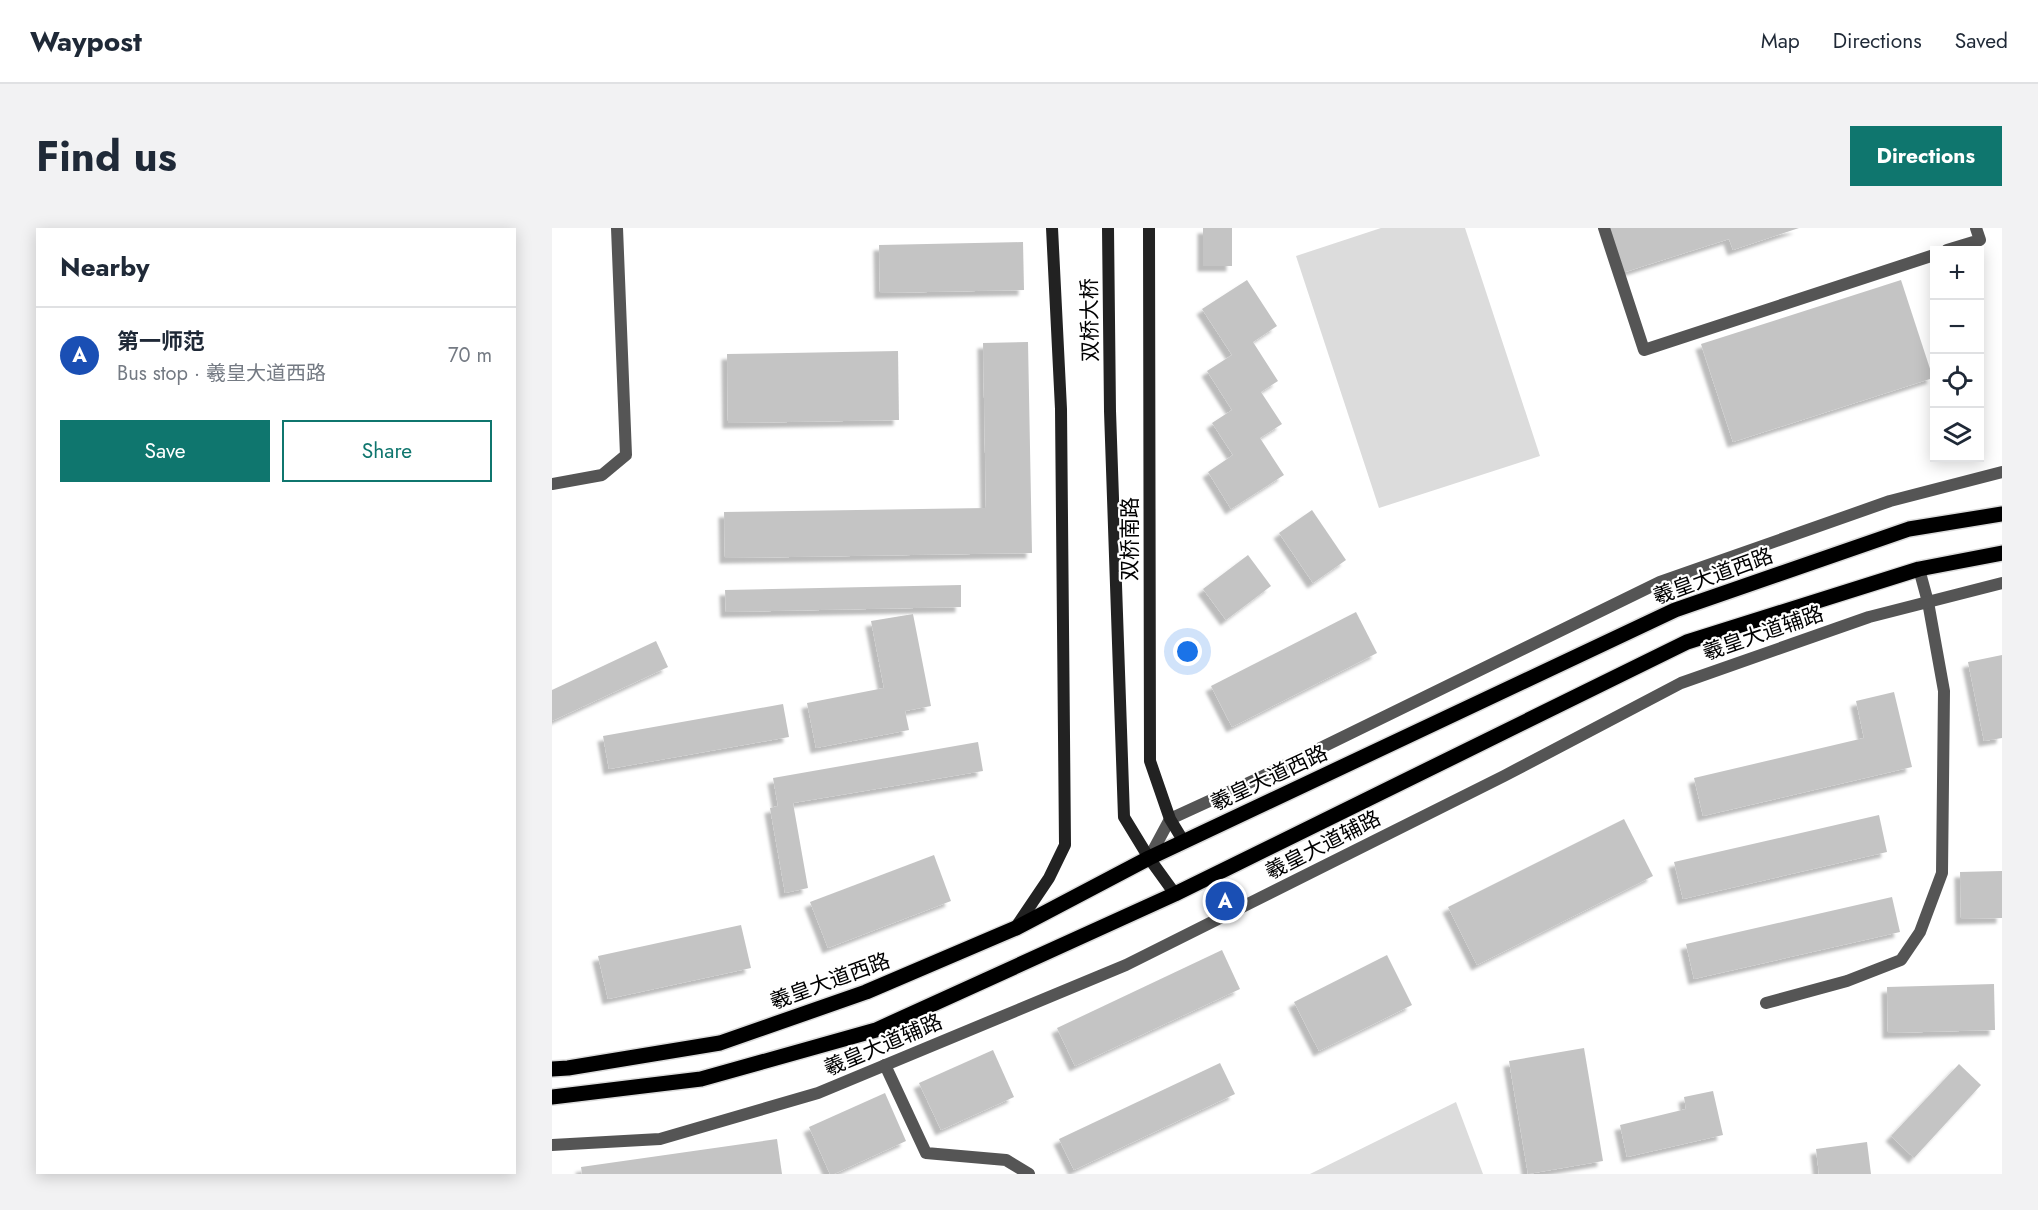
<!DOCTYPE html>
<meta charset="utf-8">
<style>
body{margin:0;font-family:Jost,"Noto Sans SC",sans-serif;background:#f2f2f3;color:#1f2937}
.controls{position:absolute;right:18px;top:18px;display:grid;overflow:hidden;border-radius:0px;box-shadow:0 3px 15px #0003}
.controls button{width:54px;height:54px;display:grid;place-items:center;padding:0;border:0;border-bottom:2px solid #e0e1e3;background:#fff;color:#1f2937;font:30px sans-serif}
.you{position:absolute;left:636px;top:424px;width:21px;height:21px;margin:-15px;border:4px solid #fff;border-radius:50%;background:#1a73e8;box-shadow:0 0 0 9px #1a73e833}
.badge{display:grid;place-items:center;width:39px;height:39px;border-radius:50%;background:#0f766e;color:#fff;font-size:20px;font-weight:700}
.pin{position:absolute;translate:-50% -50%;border:3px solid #fff;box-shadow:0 2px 6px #0006}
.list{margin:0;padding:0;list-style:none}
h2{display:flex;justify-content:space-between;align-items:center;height:78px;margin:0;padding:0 24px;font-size:26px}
h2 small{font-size:20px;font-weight:400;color:#747a83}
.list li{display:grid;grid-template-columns:39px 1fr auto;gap:18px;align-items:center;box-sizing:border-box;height:96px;padding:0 24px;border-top:2px solid #e0e1e3}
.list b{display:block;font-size:22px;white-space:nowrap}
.list p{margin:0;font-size:20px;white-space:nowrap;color:#747a83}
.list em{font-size:20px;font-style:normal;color:#747a83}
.actions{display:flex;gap:12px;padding:18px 24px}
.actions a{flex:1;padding:14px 0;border:2px solid #0f766e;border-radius:0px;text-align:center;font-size:21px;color:#0f766e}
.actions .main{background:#0f766e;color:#fff}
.icon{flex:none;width:33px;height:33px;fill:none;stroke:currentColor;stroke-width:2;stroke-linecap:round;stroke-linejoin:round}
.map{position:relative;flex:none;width:1450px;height:946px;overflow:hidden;border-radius:0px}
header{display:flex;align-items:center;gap:36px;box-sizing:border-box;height:84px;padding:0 30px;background:#fff;border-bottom:2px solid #e0e1e3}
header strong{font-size:28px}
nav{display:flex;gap:33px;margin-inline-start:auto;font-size:21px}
.intro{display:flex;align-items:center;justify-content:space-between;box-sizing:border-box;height:144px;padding:0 36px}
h1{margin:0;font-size:42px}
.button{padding:15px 27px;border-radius:0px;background:#0f766e;color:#fff;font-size:21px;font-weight:700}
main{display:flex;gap:36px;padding:0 36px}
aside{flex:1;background:#fff;border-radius:0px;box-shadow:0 3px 15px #0003}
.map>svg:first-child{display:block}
.green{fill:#dcdcdc}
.building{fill:#c4c4c4;filter:url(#shadow)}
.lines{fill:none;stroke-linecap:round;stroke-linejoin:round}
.primary-casing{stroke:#dbdbdb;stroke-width:18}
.lane{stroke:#555;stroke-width:12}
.street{stroke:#555;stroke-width:12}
.secondary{stroke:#222;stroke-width:12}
.primary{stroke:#000;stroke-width:15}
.labels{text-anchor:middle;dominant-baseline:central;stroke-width:4.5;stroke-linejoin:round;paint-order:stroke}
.street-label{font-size:21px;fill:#000;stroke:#fff}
</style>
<header>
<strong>Waypost</strong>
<nav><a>Map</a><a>Directions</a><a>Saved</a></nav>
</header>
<div class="intro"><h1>Find us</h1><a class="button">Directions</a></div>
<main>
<aside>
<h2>Nearby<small></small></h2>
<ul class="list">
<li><span class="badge" style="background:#1a4fb4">A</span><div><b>第一师范</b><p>Bus stop · 羲皇大道西路</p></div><em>70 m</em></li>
</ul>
<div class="actions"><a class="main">Save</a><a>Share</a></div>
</aside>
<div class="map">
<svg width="1450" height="946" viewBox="0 0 1450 946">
<defs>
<filter id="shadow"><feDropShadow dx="-5.5" dy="5.5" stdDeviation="1.5" flood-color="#0004"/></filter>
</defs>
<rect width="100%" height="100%" fill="#fff"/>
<g class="green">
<polygon points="829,0 913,0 988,228 827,280 744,28"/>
<polygon points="904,874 931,946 758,946"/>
</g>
<g class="building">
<rect x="651" y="0" width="29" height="38"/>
<polygon points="1055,0 1247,0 1181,22 1177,11 1070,45"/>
<polygon points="471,14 472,62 328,65 327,17"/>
<polygon points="695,52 725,98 701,114 726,153 709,164 730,196 708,210 732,247 679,281 656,244 681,227 660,195 680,182 655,143 680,127 650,81"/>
<polygon points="1349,52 1381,150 1181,214 1149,116"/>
<polygon points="476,114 480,325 173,330 172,284 434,280 431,115"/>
<polygon points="346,123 347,192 176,195 175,126"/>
<polygon points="760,282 794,332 761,355 727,305"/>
<polygon points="696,327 719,358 674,392 651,361"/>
<polygon points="409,357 409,379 174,384 173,362"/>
<polygon points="804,384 825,425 680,499 659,458"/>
<polygon points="361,386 379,478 353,483 357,502 264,520 255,475 332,460 319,393"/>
<polygon points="104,413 116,439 0,493 0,462"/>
<polygon points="1450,427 1450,510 1432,513 1416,434"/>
<polygon points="1342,464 1360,539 1151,588 1142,550 1312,510 1304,473"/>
<polygon points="231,476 237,509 57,541 51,508"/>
<polygon points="426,514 431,543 241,575 256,660 233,665 218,580 226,578 221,550"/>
<polygon points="1327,587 1335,624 1131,671 1122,634"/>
<polygon points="1072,591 1101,648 925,737 896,679"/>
<polygon points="382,627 399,673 276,720 258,674"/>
<polygon points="1450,643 1450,690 1409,691 1408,644"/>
<polygon points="1340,669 1348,704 1142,751 1134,716"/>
<polygon points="189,697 199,740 56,771 46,728"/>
<polygon points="670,722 688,761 523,838 505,800"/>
<polygon points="835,727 860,777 767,823 742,774"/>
<polygon points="1442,756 1443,802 1336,805 1335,759"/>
<polygon points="1032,820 1051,933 976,946 957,833"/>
<polygon points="441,822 462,869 389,902 367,855"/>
<polygon points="668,835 683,866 522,942 507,911"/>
<polygon points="1407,836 1429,857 1362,930 1339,908"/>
<polygon points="1161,863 1171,907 1075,929 1068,897 1134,881 1132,869"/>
<polygon points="333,865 354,913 282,946 278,946 257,899"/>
<polygon points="225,911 230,946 30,946 29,939"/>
<polygon points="1315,914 1319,946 1267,946 1264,921"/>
</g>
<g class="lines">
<defs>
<g id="primary">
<polyline points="0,841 16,840 168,815 314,764 464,700 597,630 1123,382 1357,301 1450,286"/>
<polyline points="0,869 149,851 324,802 623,666 1135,414 1367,341 1450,325"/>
</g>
</defs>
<use href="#primary" class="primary-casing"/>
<g class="lane">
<polyline points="1052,0 1092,122 1382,27"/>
<polyline points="1395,22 1428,12 1424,0"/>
<polyline points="597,630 618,591 703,552 1108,354 1338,273 1450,244"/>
<polyline points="1214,775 1295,753 1349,732 1368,704 1390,645 1392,463 1376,374 1367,341"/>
<polyline points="333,837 374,925 454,932 477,946"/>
<polyline points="0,917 108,911 266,865 574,737 952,548 1129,455 1317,389 1450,355"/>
</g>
<polyline class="street" points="0,256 50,247 74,227 65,0"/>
<g class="secondary">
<polyline points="556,0 558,183 572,589 597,630 623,666"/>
<polyline points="597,0 598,533 618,591 632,614"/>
<polyline points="464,699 497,650 513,617 509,181 500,0"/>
</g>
<use href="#primary" class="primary"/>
</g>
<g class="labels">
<g class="street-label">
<text transform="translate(538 92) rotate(-91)">双桥大桥</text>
<text transform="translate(578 311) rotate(-90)">双桥南路</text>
<text transform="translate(1161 348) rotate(-20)">羲皇大道西路</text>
<text transform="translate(1211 405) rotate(-19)">羲皇大道辅路</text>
<text transform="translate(717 550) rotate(-25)">羲皇大道西路</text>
<text transform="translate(771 617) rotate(-27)">羲皇大道辅路</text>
<text transform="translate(278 753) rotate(-20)">羲皇大道西路</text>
<text transform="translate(331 817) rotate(-23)">羲皇大道辅路</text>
</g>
</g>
</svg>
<div class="controls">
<button>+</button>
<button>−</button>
<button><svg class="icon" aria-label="locate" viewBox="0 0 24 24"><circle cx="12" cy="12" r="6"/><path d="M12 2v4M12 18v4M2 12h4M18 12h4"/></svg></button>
<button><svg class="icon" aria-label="layers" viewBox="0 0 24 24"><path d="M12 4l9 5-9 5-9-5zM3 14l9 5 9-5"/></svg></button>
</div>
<div class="you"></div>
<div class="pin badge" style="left:673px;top:673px;background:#1a4fb4">A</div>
</div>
</main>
